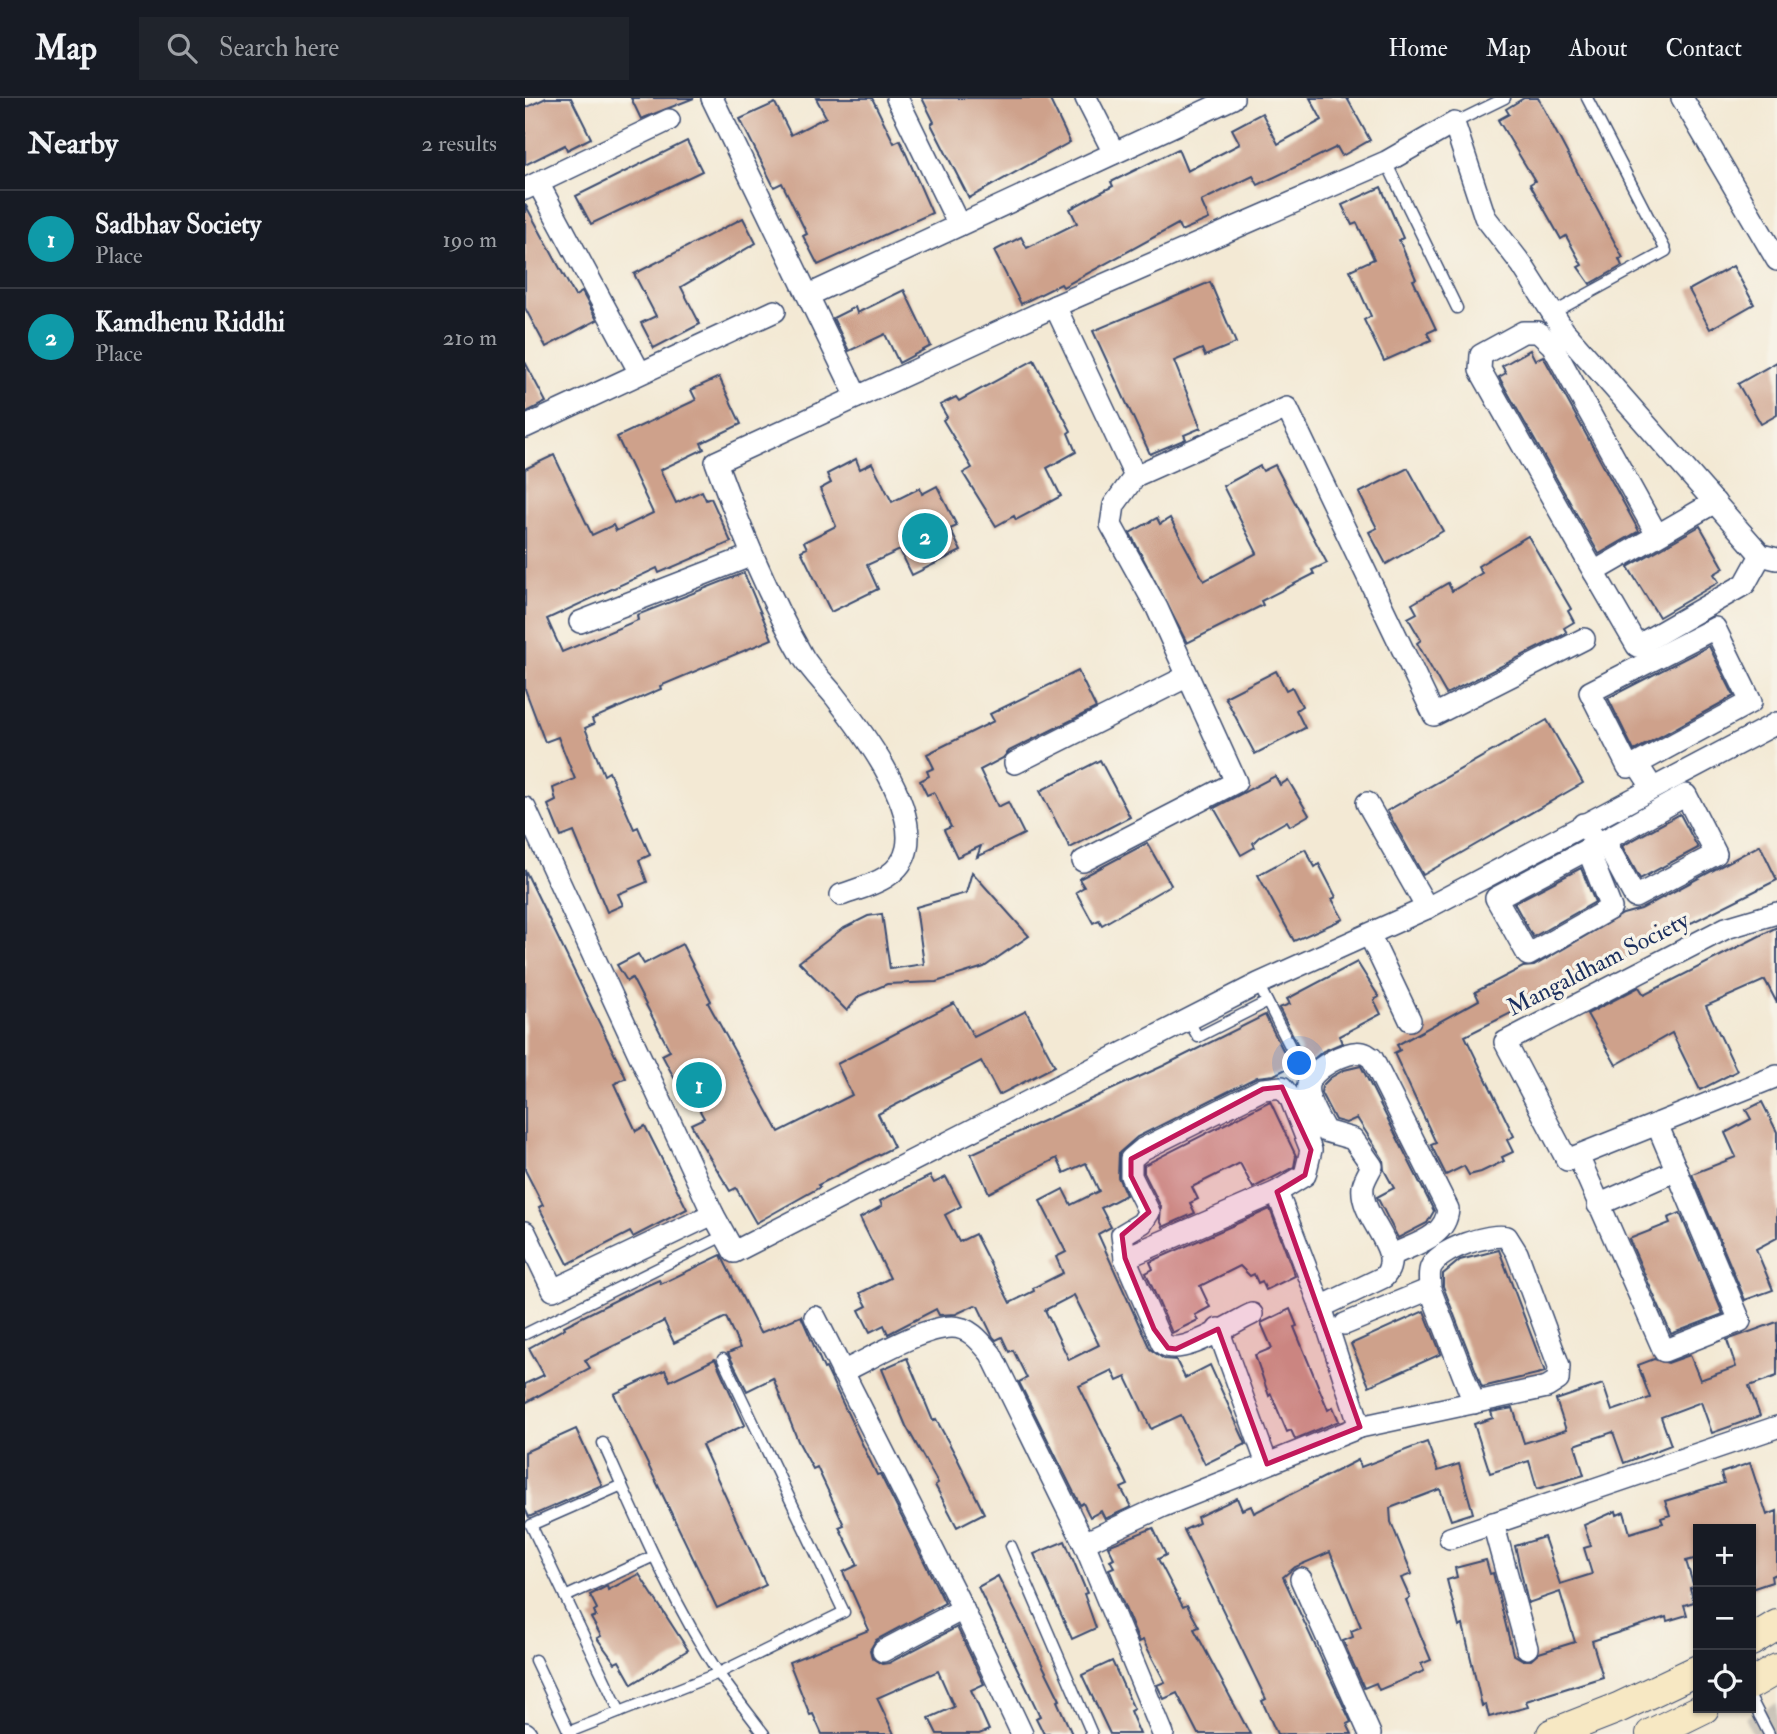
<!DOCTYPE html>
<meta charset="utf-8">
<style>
body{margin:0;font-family:"IM FELL Double Pica",serif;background:#20242c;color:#f1f3f6}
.controls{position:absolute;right:21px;bottom:21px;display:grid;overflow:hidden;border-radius:0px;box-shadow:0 2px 5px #0004}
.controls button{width:63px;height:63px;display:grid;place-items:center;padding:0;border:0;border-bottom:2px solid #363941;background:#171b24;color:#f1f3f6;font:35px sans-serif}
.you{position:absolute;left:775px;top:966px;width:24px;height:24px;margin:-18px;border:5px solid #fff;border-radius:50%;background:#1a73e8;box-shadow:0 0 0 10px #1a73e833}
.badge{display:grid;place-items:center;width:46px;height:46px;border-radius:50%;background:#db2777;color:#fff;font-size:23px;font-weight:700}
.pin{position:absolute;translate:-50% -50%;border:4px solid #fff;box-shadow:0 2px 7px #0006}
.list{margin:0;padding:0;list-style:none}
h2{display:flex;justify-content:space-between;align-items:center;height:91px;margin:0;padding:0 28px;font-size:30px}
h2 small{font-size:23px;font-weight:400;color:#9ea1a6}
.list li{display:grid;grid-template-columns:46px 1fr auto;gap:21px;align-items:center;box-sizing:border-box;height:98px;padding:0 28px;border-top:2px solid #363941}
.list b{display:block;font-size:26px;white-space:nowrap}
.list p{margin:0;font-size:23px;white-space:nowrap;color:#9ea1a6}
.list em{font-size:23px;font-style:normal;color:#9ea1a6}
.icon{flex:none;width:38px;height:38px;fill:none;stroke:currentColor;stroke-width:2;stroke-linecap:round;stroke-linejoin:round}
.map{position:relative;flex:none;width:1252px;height:1636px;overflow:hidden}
header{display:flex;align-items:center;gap:42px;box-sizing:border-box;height:98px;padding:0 35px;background:#171b24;border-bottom:2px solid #363941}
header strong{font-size:33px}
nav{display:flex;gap:38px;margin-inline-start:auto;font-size:24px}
.search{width:490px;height:63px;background:#20242c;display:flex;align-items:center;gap:18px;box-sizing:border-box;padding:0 24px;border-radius:0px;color:#9ea1a6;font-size:26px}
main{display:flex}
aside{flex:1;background:#171b24}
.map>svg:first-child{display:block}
.industrial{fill:#c9c3b8}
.building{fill:#cea18b;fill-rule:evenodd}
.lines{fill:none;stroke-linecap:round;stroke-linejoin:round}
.service-casing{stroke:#3b4b70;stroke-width:13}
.minor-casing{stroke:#3b4b70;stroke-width:24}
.secondary-casing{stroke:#3b4b70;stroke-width:32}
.service{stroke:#fff;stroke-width:10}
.minor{stroke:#fff;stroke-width:21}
.secondary{stroke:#f7e8c3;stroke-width:30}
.marked{fill:#c2185b;fill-opacity:0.2;stroke:#c2185b;stroke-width:5;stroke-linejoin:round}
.labels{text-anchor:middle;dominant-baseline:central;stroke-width:7;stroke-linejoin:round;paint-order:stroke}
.street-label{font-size:24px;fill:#1b2f5e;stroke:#f7f3e8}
</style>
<header>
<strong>Map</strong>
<div class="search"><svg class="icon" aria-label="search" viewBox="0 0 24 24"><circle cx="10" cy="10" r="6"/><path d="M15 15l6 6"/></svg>Search here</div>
<nav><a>Home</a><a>Map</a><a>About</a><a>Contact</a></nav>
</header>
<main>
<aside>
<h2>Nearby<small>2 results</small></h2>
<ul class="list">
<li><span class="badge" style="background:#0f9aa8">1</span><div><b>Sadbhav Society</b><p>Place</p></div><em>190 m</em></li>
<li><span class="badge" style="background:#0f9aa8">2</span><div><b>Kamdhenu Riddhi</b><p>Place</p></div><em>210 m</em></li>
</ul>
</aside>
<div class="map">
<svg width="1252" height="1636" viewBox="0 0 1252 1636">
<rect width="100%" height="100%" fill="#f7f3e8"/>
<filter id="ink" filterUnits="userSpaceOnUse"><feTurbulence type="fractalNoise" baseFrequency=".0143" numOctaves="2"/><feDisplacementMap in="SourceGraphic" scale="14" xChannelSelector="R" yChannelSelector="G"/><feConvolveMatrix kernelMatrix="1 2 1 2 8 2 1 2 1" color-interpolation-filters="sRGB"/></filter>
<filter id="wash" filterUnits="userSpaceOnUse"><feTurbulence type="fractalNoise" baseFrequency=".00686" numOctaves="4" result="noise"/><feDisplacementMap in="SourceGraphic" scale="28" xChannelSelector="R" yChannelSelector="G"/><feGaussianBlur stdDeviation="1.57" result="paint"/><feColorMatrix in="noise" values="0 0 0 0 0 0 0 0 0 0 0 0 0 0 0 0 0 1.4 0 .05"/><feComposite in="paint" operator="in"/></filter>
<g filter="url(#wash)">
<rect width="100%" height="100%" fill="#f3e9d4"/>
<polygon class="industrial" points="1252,1605 1252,1636 1227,1636 1220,1619"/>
<g id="blocks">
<g class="building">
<polygon points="21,0 46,0 66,40 42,52 40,47 0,67 0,10"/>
<polygon points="106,0 169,0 116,21"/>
<polygon points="291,0 347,0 369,45 375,42 407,115 293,167 278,138 282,136 257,85 249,89 215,21 250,5 266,37 301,19"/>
<polygon points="397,0 524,0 545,44 444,100 406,26 409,24"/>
<polygon points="785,0 822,0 845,42 817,58 812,49 733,87 728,78 676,103 684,121 656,133 653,126 538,189 536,186 496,206 469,153 496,139 502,150 552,125 545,111 588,88 586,84 653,51 662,73 715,46 707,31 737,15 753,46 797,22"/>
<polygon points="999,0 1013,0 1098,160 1094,161 1097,168 1065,186 1053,169 1057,167 1041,138 1036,141 1005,86 1010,83 973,22 984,16 981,11"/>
<polygon points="162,43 177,73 66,126 51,98"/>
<polygon points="856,89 878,140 874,142 891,181 888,182 911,231 902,235 906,242 859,263 839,222 846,218 825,172 849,161 832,125 827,127 817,107"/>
<polygon points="0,106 50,198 57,194 72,222 21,249 0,210"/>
<polygon points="218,120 231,145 156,189 175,226 129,250 116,225 131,218 109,176"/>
<polygon points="1208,168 1229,206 1185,231 1164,192"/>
<polygon points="685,184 711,245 680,258 677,251 649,263 676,330 659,337 661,341 625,356 568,233"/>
<polygon points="379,192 406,248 374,265 360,236 324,253 308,220 330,209 332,215"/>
<polygon points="1005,252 1010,262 1018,258 1114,433 1074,456 974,279 981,275 977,268"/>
<polygon points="509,262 546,333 543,335 551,354 522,370 536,398 491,422 489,418 471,428 438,375 447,370 418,322 422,319 415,307 431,299 434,303"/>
<polygon points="0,264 21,304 0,315"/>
<polygon points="1252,264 1252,317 1236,326 1213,286"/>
<polygon points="194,279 216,326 176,345 179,351 135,372 151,405 177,393 181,402 186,400 206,444 134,475 132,470 22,521 37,554 113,522 112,517 219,475 247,541 135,588 136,591 67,621 69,626 60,630 79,677 84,674 109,731 113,729 125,757 114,762 122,784 93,796 98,807 82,814 49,734 36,739 23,707 31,703 28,690 50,681 33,639 20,644 0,591 0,371 29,357 67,437 88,427 91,433 128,415 92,339 171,302 166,292"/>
<polygon points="331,361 335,371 347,365 367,404 395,390 397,396 412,388 432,428 425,431 436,453 387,477 375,452 342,467 353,491 306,514 276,453 282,450 279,444 311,428 295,391 306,385 302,376"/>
<polygon points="750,367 802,465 787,472 789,476 736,503 738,507 662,545 605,435 632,420 635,426 645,420 679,483 732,455 698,388 735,368 738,373"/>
<polygon points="883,370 918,433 861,466 844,434 852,430 834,395"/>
<polygon points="1175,428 1199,470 1189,476 1194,484 1134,519 1103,469"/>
<polygon points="1003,438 1046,511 1043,513 1049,524 1039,530 1042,535 921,596 892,545 896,542 883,520 892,515 887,506 923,485 927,493 957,475 953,468"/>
<polygon points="1184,548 1209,598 1109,653 1083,600"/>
<polygon points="553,573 571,610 484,653 478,660 455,672 473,709 483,704 499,736 452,759 456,748 432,759 419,732 426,729 409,694 402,697 395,683 404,678 402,673 409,670 402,656 469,623 465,616"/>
<polygon points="751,573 761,592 767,589 777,608 771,612 780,630 730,656 700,599"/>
<polygon points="1022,622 1058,685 898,777 862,713"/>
<polygon points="575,662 605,719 545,750 515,693"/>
<polygon points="750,678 755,687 763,682 784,717 765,728 762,723 734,739 728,745 730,749 716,757 689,710"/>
<polygon points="1155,716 1173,750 1115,781 1097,748"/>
<polygon points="622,745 646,787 577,827 574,822 568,825 551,794 559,789 554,781"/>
<polygon points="1235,747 1252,782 940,938 989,1038 982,1042 988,1054 977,1059 979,1063 956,1074 944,1077 939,1068 921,1077 906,1047 911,1045 869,955 875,952 872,947 954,902 950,894 998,869 1009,868 1098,816 1116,811"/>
<polygon points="780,751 790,769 794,766 811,799 807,801 818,821 769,843 733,777"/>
<polygon points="1056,770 1070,804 1008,839 989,805"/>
<polygon points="0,772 101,980 89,986 111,1033 120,1028 162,1111 108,1139 105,1134 43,1166 14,1109 18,1107 0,1072"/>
<polygon points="447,774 504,838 459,869 411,884 362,886 334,898 322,913 274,864 317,831 343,818 357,816 365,871 399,866 391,809 441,795"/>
<polygon points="1252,829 1252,905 1240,882 1181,908 1212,973 1175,992 1147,935 1091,967 1062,916 1114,889 1119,897"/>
<polygon points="157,846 186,903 183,905 254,1034 327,997 312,966 429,905 449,939 501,913 530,968 474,997 456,963 353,1016 369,1049 293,1087 295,1089 231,1125 211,1090 205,1093 176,1045 166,1026 179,1020 160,986 154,989 137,957 145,953 107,880 102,883 92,867 113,856 119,866"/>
<path d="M832,864l22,35 -5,3 7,14 -42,22 3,7 -19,8 -20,17 -3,-6 -26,13 -17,2 -120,60 -18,16 -1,24 8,18 -25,13 10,19 -13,7 52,115 14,10 12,1 9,18 25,-13 36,79 -41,20 -24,-49 -30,14 -25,-52 -9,4 -5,-11 -33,16 49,99 -7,3 10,19 -26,12 -4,-8 -11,6 -7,-14 -3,2 -61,-123 8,-4 -14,-28 -4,2 -7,-15 -6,3 -3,-3 -15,-31 -3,-1 -19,9 -17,1 -3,-6 -48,25 -4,-9 -14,7 -11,-22 8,-4 -7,-13 30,-15 -30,-60 22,-12 -2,-5 50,-25 4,7 12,-6 15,29 -16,9 14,27 16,-8 35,69 24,-12 -1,-3 30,-15 -7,-16 10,-5 -26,-51 23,-12 8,16 28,-14 -13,-28 -22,10 -7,-15 -68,35 -18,-39 192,-88 102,-51 22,43 10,3 4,-10 -22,-43 11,-4 -3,-5zM549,1197l25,50 -30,15 -24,-50z"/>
<polygon points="836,968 909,1113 902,1125 873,1140 852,1099 869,1090 859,1072 858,1061 832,1020 821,1025 810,1022 796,995 797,988 805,980 819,972"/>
<polygon points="745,1003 771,1058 769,1069 728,1090 715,1065 667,1089 673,1101 665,1105 670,1115 638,1129 635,1122 636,1109 619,1075 619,1067"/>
<polygon points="1237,1004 1252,1034 1252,1140 1231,1151 1248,1192 1220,1202 1167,1076 1211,1059 1200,1035 1226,1021 1221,1012"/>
<polygon points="745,1111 770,1178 741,1192 737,1183 733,1185 729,1176 725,1178 715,1168 675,1188 685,1209 670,1217 673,1222 647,1235 621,1175 628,1171 625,1164"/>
<polygon points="1155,1115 1198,1216 1146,1236 1104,1141 1145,1125 1143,1120"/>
<polygon points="974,1152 1020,1274 957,1289 918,1188 918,1176 935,1162"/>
<polygon points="196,1157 235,1235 276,1218 299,1271 301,1270 352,1377 355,1376 420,1505 351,1542 345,1552 347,1560 357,1566 364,1565 432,1529 459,1586 446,1592 464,1632 454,1636 412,1636 404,1620 429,1609 413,1573 352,1600 369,1636 297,1636 288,1616 285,1617 264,1564 344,1532 318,1474 333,1467 314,1429 319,1427 292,1369 288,1371 273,1343 248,1280 222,1293 203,1255 215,1250 201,1219 149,1245 139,1223 60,1262 65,1270 0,1305 0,1286 19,1277 4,1250 40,1230 39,1228 105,1195 134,1182 136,1186"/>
<polygon points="765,1211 772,1228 769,1229 803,1312 808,1309 814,1323 770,1341 766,1332 762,1334 746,1296 744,1298 730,1257 747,1250 736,1225"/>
<polygon points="899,1213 916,1256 844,1288 826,1246"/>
<polygon points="1252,1224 1252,1278 1224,1288 1235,1318 1187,1335 1176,1304 1136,1319 1146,1347 1099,1365 1088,1334 1050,1347 1059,1377 1012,1391 1004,1363 965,1375 949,1326 968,1320 966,1314 988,1310 999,1345 1041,1332 1031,1302 1078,1286 1087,1313 1125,1300 1113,1267 1129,1261 1143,1265 1165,1257 1175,1282 1211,1269 1202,1242"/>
<polygon points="382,1260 408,1323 411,1321 432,1360 459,1415 432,1429 410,1387 413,1385 381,1328 357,1271"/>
<polygon points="190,1261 220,1327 177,1347 241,1487 192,1510 89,1296 140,1272 145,1283"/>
<polygon points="51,1331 77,1387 4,1419 0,1411 0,1354"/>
<polygon points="902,1344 913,1373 934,1366 948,1415 926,1422 915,1391 865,1410 866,1424 887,1476 876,1480 885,1500 881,1502 906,1562 896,1566 899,1573 854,1592 851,1585 839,1590 818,1543 828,1539 826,1533 836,1529 805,1454 770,1469 758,1479 826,1624 822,1626 827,1636 752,1636 737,1603 741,1601 659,1432 674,1425 672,1419 712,1400 717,1412 726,1408 729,1415 833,1362 836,1369"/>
<polygon points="1225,1365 1242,1417 1252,1413 1252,1476 1246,1478 1247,1484 1226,1491 1226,1431 1173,1431 1173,1460 1161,1463 1169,1489 1165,1490 1169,1504 1159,1507 1162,1517 1142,1523 1141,1519 1067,1543 1078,1579 1001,1603 1003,1609 964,1619 961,1607 957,1608 938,1527 934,1529 922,1482 932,1479 930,1470 961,1462 965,1476 968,1475 988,1556 998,1562 1006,1562 1014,1555 1050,1544 1035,1494 1003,1505 990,1448 1019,1439 1035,1486 1067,1476 1059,1450 1066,1448 1059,1427 1091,1413 1092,1417 1099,1414 1105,1435 1138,1425 1136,1420 1145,1417 1140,1403 1199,1385 1196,1375"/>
<polygon points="628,1430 641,1457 633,1461 658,1509 662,1507 674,1529 669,1531 725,1636 673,1636 652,1595 639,1601 632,1587 640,1584 618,1542 614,1544 584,1471 589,1469 585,1462 589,1460 583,1448"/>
<polygon points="540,1443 562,1495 559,1496 571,1530 547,1541 509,1456"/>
<polygon points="114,1476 163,1552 107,1586 94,1563 90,1565 72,1540 76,1538 66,1520 71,1518 69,1513 72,1511 65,1497 82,1488 83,1492"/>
<polygon points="473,1478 535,1602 532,1603 547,1636 519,1636 511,1620 515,1618 453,1489"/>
<polygon points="587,1563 609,1611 605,1613 615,1636 585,1636 557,1577"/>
</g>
</g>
</g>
<g filter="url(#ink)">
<use href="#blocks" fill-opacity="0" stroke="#3b4b70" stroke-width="2"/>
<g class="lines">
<defs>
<g id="service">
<polyline points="929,25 980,0"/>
<polyline points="861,64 932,210"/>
<polyline points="1028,215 1141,153 1062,0"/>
<polyline points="733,886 769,956"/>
<polyline points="663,922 673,939 742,904"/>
<polyline points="0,1236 200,1137"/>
<path d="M78,1345c35,78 69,159 116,231 14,20 30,40 45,60"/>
<polyline points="486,1448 567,1636"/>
<polyline points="40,1499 129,1458"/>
<polyline points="10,1562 44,1634 194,1575 319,1514 198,1261"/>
<polyline points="1226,1601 1244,1636"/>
<polyline points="95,1614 6,1427 97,1387"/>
</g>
<g id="minor">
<polyline points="187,0 332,299"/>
<polyline points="372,0 434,127"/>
<polyline points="561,0 589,55"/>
<polyline points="1157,0 1252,162"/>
<polyline points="13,85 115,275"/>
<polyline points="0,91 144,22"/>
<polyline points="284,197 708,0"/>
<polyline points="530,208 610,378 762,310 909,617 1059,541"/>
<polyline points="0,329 250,213"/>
<polyline points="1132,437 1027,247 1013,234 998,234 956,257 955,272 1069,474 1190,404"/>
<polyline points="1069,474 1112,548 1220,486 1236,457"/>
<polyline points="55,524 225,458"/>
<polyline points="490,665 661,579"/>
<polyline points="1112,666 1226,604 1190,530 1065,594 1103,669 1112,666 1127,689"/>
<polyline points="842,705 902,810"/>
<polyline points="0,710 188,1116 209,1154 733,886 902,810 1252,625"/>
<path d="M1058,726c8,11 13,17 25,23l27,50 81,-43 -30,-59 -86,48"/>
<polyline points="1067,749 971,800 1003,857 1086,810 1065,757 1069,742"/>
<polyline points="558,763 711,684 632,510 586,427 589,407 610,378"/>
<path d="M316,797c25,-9 60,-16 66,-47 9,-47 -46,-118 -74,-154 -10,-12 -22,-24 -30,-37 -36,-63 -62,-127 -87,-195l339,-156 331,-144 68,-39 31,94 37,48 42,66 197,224 16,4"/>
<polyline points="1252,815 1201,830 980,944 1042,1062 1252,978"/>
<polyline points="845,838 885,922"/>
<polyline points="1053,1058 1139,1253 1215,1223 1132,1026"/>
<polyline points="1073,1107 1152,1072"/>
<polyline points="0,1134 28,1192 188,1116"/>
<polyline points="600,1160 752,1094"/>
<path d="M796,1209l63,-30c23,-27 -25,-58 -21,-91 1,-6 6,-14 9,-20l-19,-27 -28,-8c-6,-12 -20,-32 -17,-46 3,-16 39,-35 54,-32 4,0 6,3 10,5l76,151c-2,29 -34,35 -56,46"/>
<path d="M727,1216c-20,9 -73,45 -90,29l-37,-85 -3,-23 20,-12 7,-11 -18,-36v-17l12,-10 120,-60 19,-2 8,10 21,53 -6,25 -28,17 44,115 39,120"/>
<polyline points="290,1219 438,1511 497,1636"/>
<polyline points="820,1226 905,1191"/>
<polyline points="693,1231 742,1366"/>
<path d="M317,1274c28,-13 80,-45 110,-45 18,0 29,15 39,27l93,189 79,191"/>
<polyline points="968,1425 1002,1550"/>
<polyline points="925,1440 1252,1329"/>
<path d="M559,1445l79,-37 197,-79 187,-40 11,-7 1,-14 -42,-113 -10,-16c-18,-4 -68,12 -76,30 -3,6 -1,15 -1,22l44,114"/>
<polyline points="776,1481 845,1636"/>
<polyline points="358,1553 438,1511"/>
<polyline points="0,1635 1,1636"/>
</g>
<g id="secondary">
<polyline points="1226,1543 1252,1527"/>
<polyline points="1226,1586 1252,1571"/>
<polyline points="1027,1636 1093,1610 1173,1572"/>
<polyline points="1126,1636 1179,1610"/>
</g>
</defs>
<use href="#service" class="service-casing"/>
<use href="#minor" class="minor-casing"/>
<use href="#secondary" class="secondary-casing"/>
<use href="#service" class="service"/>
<use href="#minor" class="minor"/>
<use href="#secondary" class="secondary"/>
</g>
</g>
<path class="marked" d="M757,989l29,63 -6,25 -28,17 83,235 -93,37 -49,-135 -42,20 -8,-1 -14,-19 -29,-71 -3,-23 27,-23 -18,-36v-17l132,-70z"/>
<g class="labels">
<g class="street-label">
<text transform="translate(1073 866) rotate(-27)">Mangaldham Society</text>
</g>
</g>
</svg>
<div class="controls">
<button>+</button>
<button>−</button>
<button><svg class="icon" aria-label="locate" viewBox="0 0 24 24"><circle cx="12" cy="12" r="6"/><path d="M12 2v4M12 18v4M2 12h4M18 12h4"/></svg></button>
</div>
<div class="you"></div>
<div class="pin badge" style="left:174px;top:987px;background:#0f9aa8">1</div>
<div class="pin badge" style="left:400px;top:438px;background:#0f9aa8">2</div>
</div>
</main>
